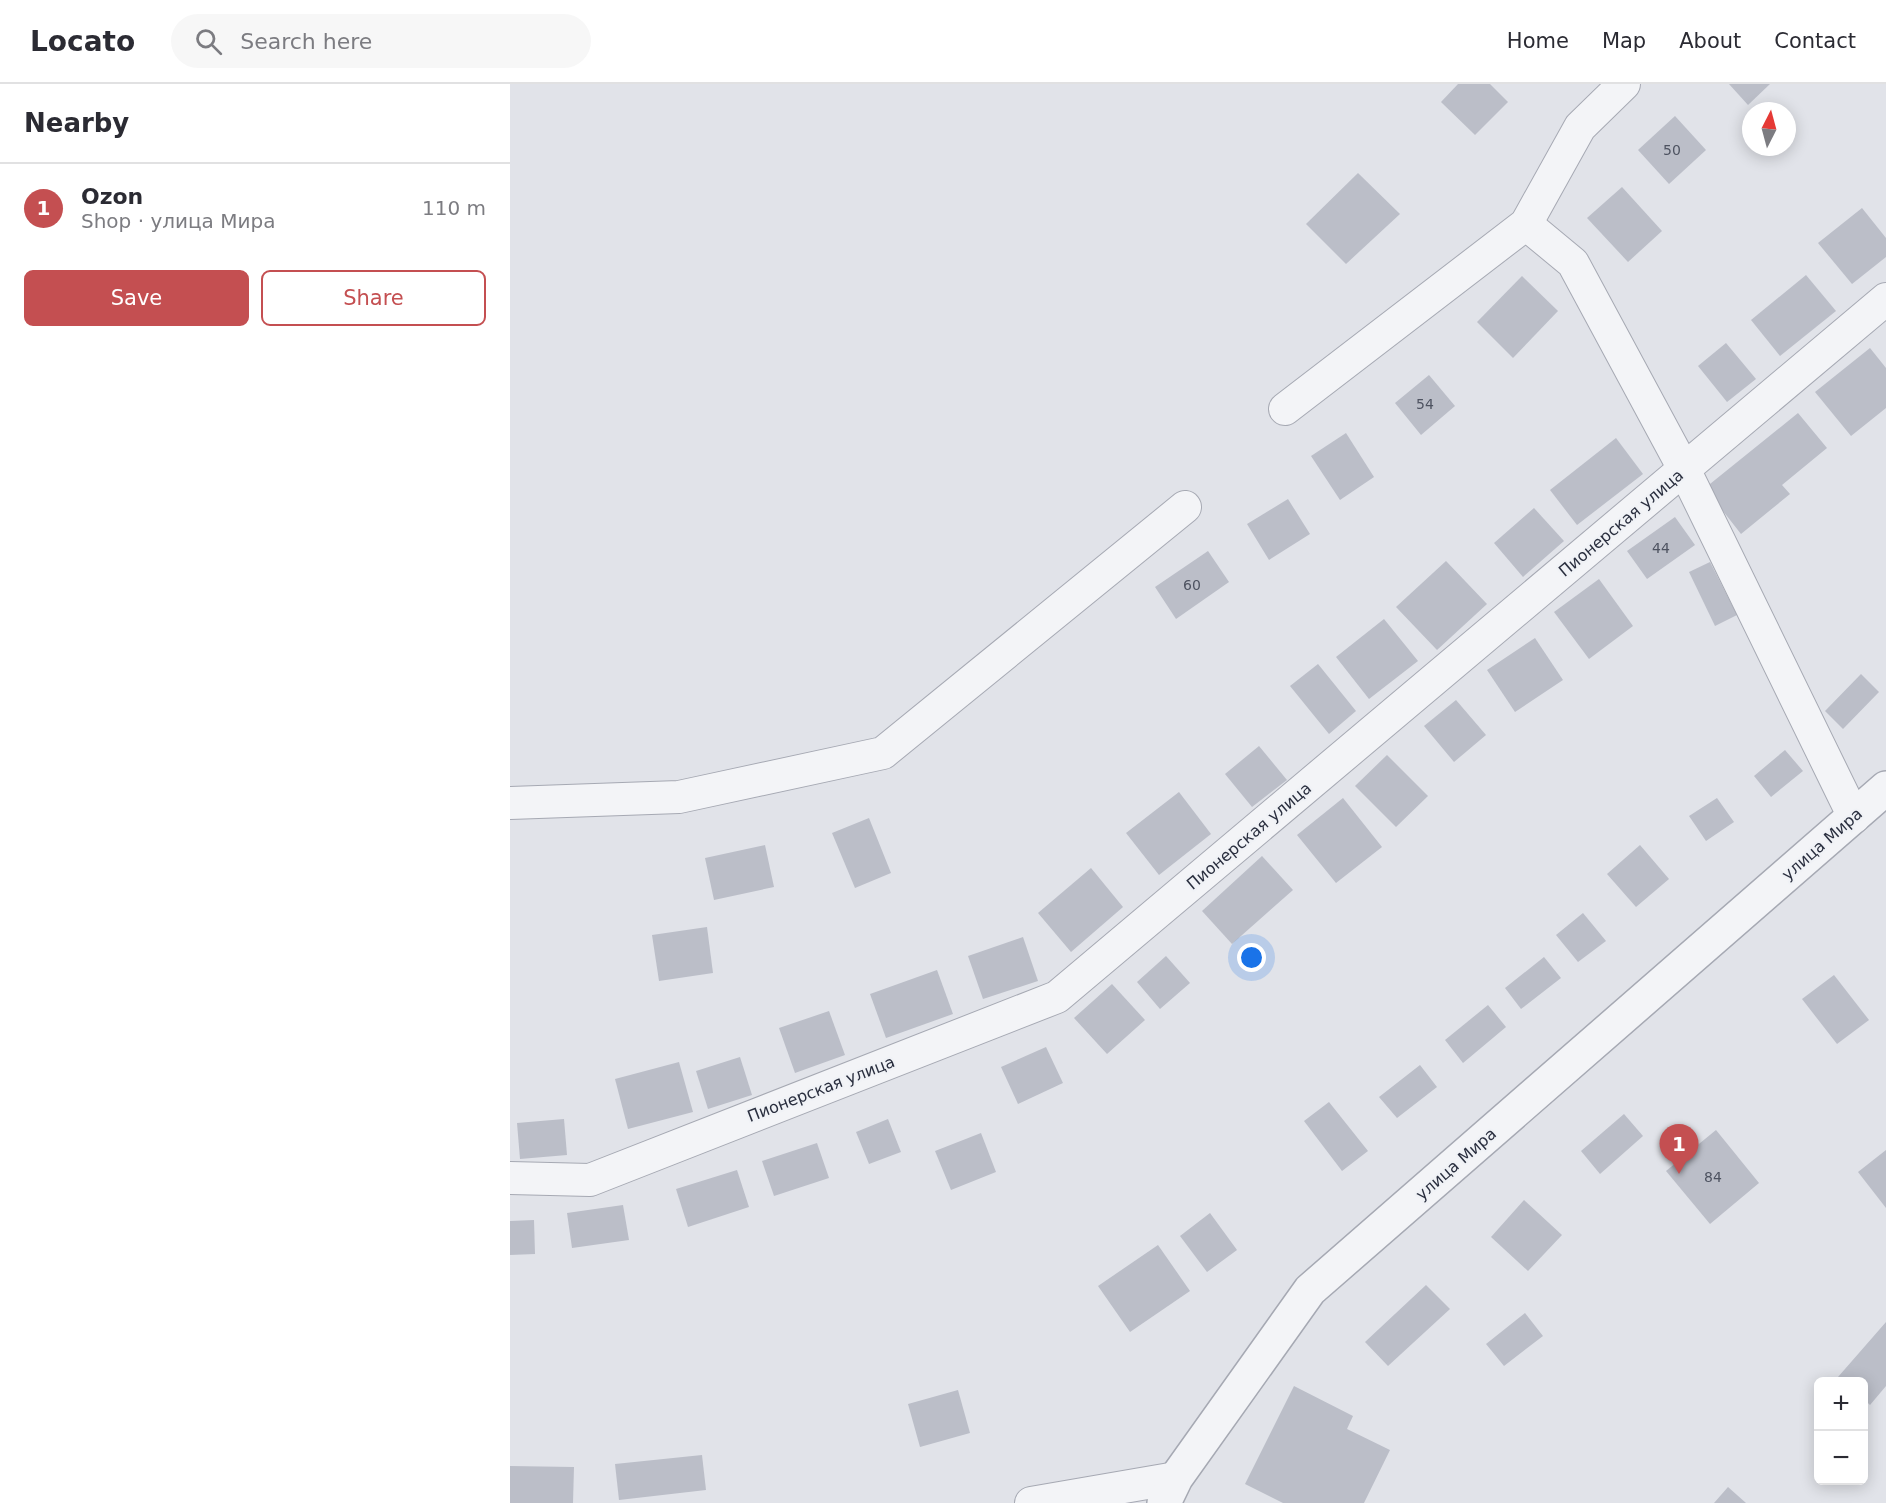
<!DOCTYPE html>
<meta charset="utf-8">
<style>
body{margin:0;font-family:"DejaVu Sans",sans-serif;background:#f7f7f7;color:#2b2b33}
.controls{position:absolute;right:18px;bottom:18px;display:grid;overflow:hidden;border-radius:9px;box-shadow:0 3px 15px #0003}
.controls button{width:54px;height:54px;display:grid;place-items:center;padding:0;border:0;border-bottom:2px solid #e1e1e2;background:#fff;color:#2b2b33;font:30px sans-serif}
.compass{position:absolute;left:1232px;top:18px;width:54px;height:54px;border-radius:50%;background:#fff;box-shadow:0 3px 15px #0003;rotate:6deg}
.you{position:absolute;left:742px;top:874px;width:21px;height:21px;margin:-15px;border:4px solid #fff;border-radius:50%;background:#1a73e8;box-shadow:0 0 0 9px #1a73e833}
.badge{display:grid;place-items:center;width:39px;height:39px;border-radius:50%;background:#c44f51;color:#fff;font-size:20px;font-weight:700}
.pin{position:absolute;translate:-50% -50px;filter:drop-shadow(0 2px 3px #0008)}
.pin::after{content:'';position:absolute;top:32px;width:21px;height:18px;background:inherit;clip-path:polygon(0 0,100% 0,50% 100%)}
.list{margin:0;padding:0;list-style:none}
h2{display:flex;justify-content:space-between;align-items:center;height:78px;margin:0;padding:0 24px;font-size:26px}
h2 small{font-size:20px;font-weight:400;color:#7c7c81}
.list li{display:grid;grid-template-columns:39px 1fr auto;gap:18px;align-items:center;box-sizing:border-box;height:90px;padding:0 24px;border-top:2px solid #e1e1e2}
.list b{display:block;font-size:22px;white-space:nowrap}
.list p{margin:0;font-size:20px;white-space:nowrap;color:#7c7c81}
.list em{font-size:20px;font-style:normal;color:#7c7c81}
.actions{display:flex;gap:12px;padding:18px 24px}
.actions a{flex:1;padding:14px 0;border:2px solid #c44f51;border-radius:9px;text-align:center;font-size:21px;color:#c44f51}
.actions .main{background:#c44f51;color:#fff}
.icon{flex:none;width:33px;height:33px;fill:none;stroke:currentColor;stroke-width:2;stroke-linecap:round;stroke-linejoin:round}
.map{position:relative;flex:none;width:1376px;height:1419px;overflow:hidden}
header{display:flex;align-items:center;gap:36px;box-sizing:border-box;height:84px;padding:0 30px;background:#fff;border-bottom:2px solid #e1e1e2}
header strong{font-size:28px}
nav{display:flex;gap:33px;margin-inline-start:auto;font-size:21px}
.search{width:420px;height:54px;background:#f7f7f7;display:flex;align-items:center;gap:15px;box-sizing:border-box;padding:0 21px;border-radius:33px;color:#7c7c81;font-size:22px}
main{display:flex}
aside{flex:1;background:#fff}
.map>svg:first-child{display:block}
.building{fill:#bbbec8}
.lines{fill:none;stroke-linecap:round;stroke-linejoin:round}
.minor-casing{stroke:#a6a9b3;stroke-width:34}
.tertiary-casing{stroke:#a6a9b3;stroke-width:36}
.minor{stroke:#f3f4f7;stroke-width:32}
.tertiary{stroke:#f3f4f7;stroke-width:33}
.labels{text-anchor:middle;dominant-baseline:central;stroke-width:4.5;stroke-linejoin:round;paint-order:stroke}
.number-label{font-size:14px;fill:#4e5361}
.street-label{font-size:16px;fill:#2a2f3f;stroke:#f0f2f6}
</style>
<header>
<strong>Locato</strong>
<div class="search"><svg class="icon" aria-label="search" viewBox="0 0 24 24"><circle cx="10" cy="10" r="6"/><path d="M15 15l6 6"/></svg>Search here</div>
<nav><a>Home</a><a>Map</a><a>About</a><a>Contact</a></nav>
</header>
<main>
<aside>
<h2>Nearby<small></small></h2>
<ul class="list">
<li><span class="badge">1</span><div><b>Ozon</b><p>Shop · улица Мира</p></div><em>110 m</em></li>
</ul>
<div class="actions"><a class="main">Save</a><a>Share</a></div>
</aside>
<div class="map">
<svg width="1376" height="1419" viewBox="0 0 1376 1419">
<rect width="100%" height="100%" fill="#e1e3e9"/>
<g class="building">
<polygon points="948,0 980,0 998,18 965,51 931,18"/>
<polygon points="1219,0 1260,0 1238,21"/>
<polygon points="1165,32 1196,66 1159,100 1128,66"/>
<polygon points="848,89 890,130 836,180 796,140"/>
<polygon points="1112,103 1152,147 1118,178 1077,134"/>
<polygon points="1352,124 1376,154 1376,173 1342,200 1308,159"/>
<polygon points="1296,191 1326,227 1270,272 1241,236"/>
<polygon points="1012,192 1048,227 1003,274 967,238"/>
<polygon points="1216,259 1246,295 1217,318 1188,282"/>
<polygon points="1360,264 1376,284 1376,324 1341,352 1305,308"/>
<polygon points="919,291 945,322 911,351 885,319"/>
<polygon points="1288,329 1317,364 1272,401 1280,410 1231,450 1195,404"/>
<polygon points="836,349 864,393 830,416 801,372"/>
<polygon points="1106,354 1133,390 1067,441 1040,406"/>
<polygon points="778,415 800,450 759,476 737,440"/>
<polygon points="1024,424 1054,457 1013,493 984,459"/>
<polygon points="1165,433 1185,461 1137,495 1117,467"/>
<polygon points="698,467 719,498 666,535 645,503"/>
<polygon points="936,477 977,520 927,566 886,523"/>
<polygon points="1200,478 1227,531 1205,542 1179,488"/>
<polygon points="1089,495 1123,542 1079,575 1044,528"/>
<polygon points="874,535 908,577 859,615 826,573"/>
<polygon points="1025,554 1053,596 1005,628 977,586"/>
<polygon points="808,580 846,627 819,650 780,602"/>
<polygon points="1351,590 1369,608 1333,645 1315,627"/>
<polygon points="946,616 976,651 944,678 914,642"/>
<polygon points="749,662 777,696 742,723 715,690"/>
<polygon points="1275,666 1293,687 1261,713 1244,692"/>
<polygon points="877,671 918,712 886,743 845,702"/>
<polygon points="669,708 701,750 649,791 616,749"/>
<polygon points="833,714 872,763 826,799 787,751"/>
<polygon points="1207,714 1224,738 1196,757 1179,732"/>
<polygon points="359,734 381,789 345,804 322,749"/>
<polygon points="255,761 264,803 204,816 195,774"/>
<polygon points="1130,761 1159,795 1126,823 1097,790"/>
<polygon points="752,772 783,806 722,860 692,827"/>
<polygon points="581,784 613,823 561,868 528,829"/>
<polygon points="1073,829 1096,857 1068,878 1046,851"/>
<polygon points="197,843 203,889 149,897 142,851"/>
<polygon points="513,853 528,897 473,915 458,872"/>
<polygon points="656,872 680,899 650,925 627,898"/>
<polygon points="1034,873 1051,894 1011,925 995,904"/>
<polygon points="427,886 443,930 376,954 360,910"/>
<polygon points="1324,891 1359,936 1327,960 1292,915"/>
<polygon points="602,900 635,936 597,970 564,934"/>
<polygon points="978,921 996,943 953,979 935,956"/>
<polygon points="319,927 335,971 285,989 269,944"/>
<polygon points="536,963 553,999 508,1020 491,983"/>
<polygon points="230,973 242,1011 198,1025 186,987"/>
<polygon points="169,978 183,1028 118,1045 105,995"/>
<polygon points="910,981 927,1003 887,1034 869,1013"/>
<polygon points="819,1018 858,1067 832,1087 794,1037"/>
<polygon points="1114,1030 1133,1052 1090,1090 1071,1067"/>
<polygon points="54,1035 57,1071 10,1075 7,1039"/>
<polygon points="378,1035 391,1068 359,1080 346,1048"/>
<polygon points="1206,1046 1249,1099 1200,1140 1156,1087"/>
<polygon points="471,1049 486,1088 441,1106 425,1067"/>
<polygon points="307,1059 319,1094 264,1112 252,1077"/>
<polygon points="1376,1066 1376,1124 1348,1088"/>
<polygon points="227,1086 239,1123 178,1143 166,1105"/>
<polygon points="1014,1116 1052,1151 1018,1187 981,1153"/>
<polygon points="113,1121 119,1156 62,1164 57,1129"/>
<polygon points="700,1129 727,1166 697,1188 670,1152"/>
<polygon points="24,1136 25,1170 0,1171 0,1137"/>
<polygon points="648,1161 680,1207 620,1248 588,1202"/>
<polygon points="916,1201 940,1225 878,1282 855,1258"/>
<polygon points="1015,1229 1033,1252 994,1282 976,1260"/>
<polygon points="1376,1238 1376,1302 1360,1321 1354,1315 1354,1298 1333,1298 1328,1293"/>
<polygon points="784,1302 843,1332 837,1345 880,1366 854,1419 773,1419 735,1400"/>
<polygon points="448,1306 460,1349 410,1363 398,1320"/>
<polygon points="192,1371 196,1406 109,1416 105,1380"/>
<polygon points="0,1382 64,1383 63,1419 0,1419"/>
<polygon points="1218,1403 1236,1419 1204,1419"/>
</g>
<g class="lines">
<defs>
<g id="minor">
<polyline points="1016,140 1063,179 1174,385 1344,733"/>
<polyline points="775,325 1016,140 1070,43 1114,0"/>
<polyline points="0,719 169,713 373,669 675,423"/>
<polyline points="0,1094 80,1096 547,913 1376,215"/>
<polyline points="521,1419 666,1394"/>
</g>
<polyline id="tertiary" points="654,1419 666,1394 800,1206 1376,704"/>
</defs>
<use href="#minor" class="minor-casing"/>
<use href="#tertiary" class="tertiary-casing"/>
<use href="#minor" class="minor"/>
<use href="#tertiary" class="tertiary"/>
</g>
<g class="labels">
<g class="number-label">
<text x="1162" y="66">50</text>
<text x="915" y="320">54</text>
<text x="1151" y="464">44</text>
<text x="682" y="501">60</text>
<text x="1203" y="1093">84</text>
</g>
<g class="street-label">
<text transform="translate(1111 439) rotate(-40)">Пионерская улица</text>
<text transform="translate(739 752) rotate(-40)">Пионерская улица</text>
<text transform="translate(1312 760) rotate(-41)">улица Мира</text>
<text transform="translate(311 1005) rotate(-21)">Пионерская улица</text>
<text transform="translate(946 1080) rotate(-41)">улица Мира</text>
</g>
</g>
</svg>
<div class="controls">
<button>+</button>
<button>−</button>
</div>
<svg class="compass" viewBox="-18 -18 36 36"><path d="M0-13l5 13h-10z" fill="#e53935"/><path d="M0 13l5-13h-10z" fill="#7c7c81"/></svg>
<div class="you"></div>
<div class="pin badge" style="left:1169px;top:1090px">1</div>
</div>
</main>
